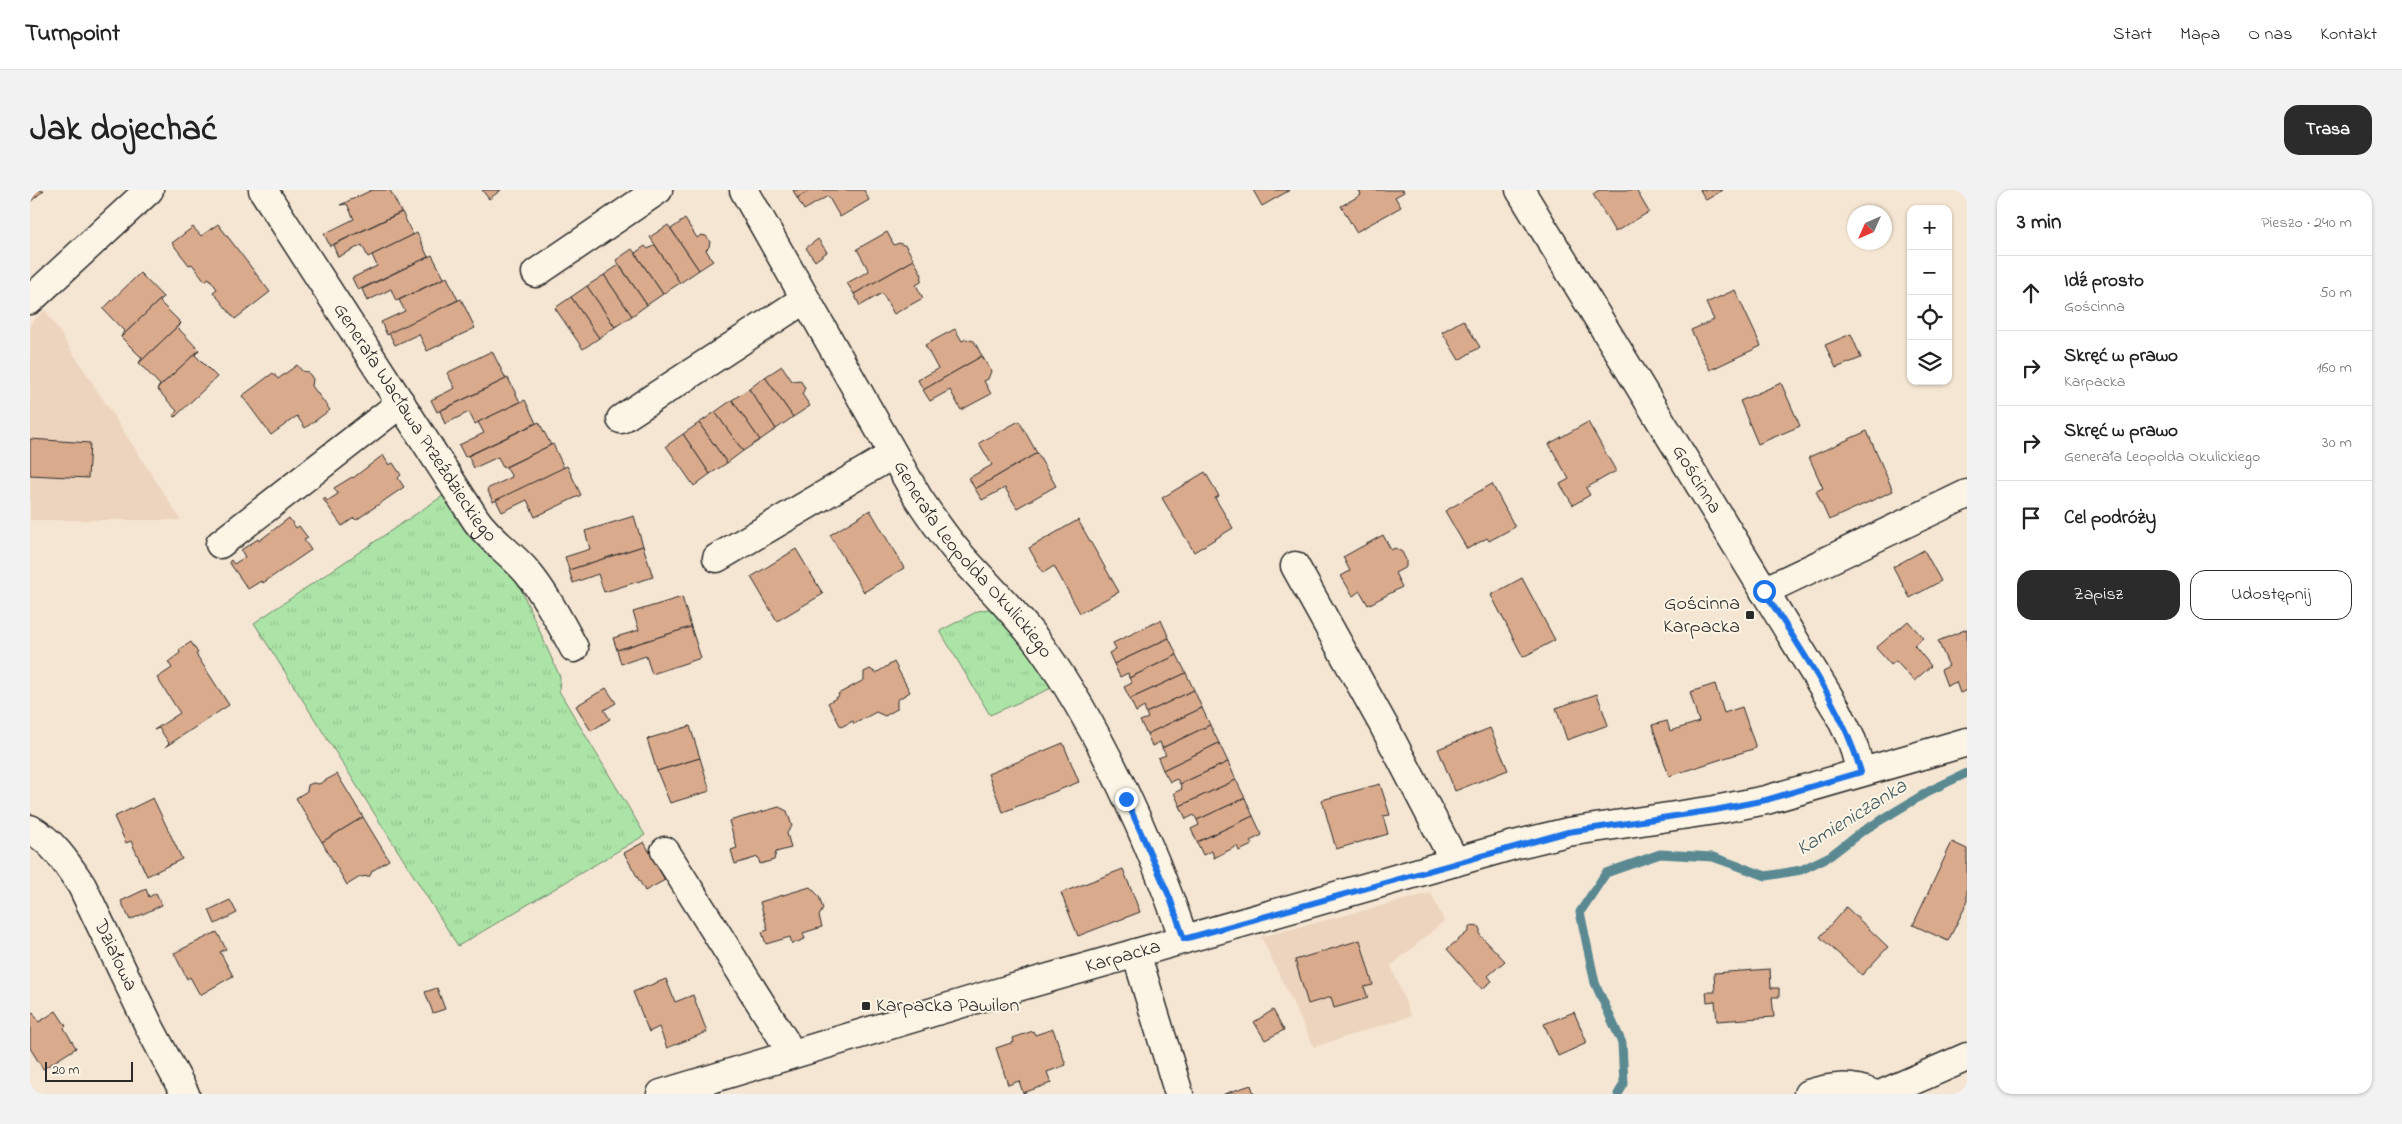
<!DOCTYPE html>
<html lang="pl">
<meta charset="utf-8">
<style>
body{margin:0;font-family:"Indie Flower",sans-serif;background:#f2f2f2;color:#222}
.controls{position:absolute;right:15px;top:15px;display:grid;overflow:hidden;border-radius:10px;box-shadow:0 1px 4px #0004}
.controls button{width:45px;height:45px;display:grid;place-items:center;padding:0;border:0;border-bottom:1px solid #e0e0e0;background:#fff;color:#222;font:25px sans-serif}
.compass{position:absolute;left:1817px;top:15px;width:45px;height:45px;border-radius:50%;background:#fff;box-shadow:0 1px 4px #0004;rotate:225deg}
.scale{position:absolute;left:15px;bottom:12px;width:88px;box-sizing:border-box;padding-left:5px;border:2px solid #2b2b2b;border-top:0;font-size:14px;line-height:18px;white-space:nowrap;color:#2b2b2b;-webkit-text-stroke:4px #fcf5e5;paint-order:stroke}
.stop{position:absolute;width:15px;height:15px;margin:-11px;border:4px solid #1a73e8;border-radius:50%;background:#fff}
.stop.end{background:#1a73e8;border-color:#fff;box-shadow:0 1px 5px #0008}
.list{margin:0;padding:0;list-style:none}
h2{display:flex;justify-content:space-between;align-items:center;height:65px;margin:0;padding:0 20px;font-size:21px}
h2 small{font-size:16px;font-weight:400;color:#767676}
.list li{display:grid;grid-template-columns:32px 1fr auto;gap:15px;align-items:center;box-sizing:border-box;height:75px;padding:0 20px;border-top:1px solid #e0e0e0}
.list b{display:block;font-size:19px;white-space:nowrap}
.list p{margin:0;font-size:16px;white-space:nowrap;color:#767676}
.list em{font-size:16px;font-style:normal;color:#767676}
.actions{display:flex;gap:10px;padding:15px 20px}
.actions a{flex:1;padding:11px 0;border:1px solid #2b2b2b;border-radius:15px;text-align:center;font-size:18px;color:#2b2b2b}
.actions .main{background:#2b2b2b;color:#fff}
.icon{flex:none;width:28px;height:28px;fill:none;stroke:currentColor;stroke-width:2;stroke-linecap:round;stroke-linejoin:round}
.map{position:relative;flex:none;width:1937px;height:904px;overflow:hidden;border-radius:15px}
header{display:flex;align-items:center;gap:30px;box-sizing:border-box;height:70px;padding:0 25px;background:#fff;border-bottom:1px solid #e0e0e0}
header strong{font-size:24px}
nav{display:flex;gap:28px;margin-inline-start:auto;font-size:18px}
.intro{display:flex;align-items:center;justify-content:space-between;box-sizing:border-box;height:120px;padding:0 30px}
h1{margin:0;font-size:35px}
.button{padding:12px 22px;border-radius:15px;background:#2b2b2b;color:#fff;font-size:18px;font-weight:700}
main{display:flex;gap:30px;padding:0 30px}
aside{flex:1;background:#fff;border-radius:15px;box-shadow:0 1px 4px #0004}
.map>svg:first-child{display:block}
.built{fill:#edd4be}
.grass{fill:url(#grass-tufts);stroke:#6c8869}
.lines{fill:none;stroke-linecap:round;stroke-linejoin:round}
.stream{stroke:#5a8992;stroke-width:9}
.building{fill:#daaa8c;stroke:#2b2b2b}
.minor-casing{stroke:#2b2b2b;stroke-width:31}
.minor{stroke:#fcf5e5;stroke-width:28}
.route{stroke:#1a73e8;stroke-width:6}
.poi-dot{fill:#2b2b2b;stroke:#fcf5e5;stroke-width:2}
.labels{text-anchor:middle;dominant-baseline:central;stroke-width:4;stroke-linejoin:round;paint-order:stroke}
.street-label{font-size:20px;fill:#2b2b2b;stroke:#fcf5e5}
.poi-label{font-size:20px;fill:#2b2b2b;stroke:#fcf5e5;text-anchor:end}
.water-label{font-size:21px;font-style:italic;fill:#425a5f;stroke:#fcf5e5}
</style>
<header>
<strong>Turnpoint</strong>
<nav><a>Start</a><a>Mapa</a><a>O nas</a><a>Kontakt</a></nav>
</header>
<div class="intro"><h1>Jak dojechać</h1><a class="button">Trasa</a></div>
<main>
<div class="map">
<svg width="1937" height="904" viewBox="0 0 1937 904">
<defs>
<pattern id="grass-tufts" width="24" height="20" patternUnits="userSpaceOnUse" patternTransform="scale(1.25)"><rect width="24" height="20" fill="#ace4a7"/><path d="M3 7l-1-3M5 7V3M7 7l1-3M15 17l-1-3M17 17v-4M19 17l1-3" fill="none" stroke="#94c490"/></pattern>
</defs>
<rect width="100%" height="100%" fill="#f5e6d3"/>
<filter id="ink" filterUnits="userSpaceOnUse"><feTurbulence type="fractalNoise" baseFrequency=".02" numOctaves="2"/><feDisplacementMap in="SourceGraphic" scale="10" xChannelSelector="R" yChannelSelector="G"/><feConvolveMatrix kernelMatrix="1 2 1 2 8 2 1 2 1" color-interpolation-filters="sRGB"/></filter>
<g filter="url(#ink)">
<g class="built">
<polygon points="15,120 34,149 151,330 0,330 0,134"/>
<polygon points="1401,703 1414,731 1361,776 1381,826 1284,857 1231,747"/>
</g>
<g class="grass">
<polygon points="417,303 485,386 530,487 529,501 615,645 428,756 224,433"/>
<polygon points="958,419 974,424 1026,496 960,525 910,441 948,421"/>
</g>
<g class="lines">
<polyline class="stream" points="1588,904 1594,894 1592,853 1565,793 1550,722 1576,683 1630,664 1683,667 1736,686 1771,680 1800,666 1831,642 1901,600 1937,583"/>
</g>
<g class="building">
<polygon points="0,0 14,0 0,12"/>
<polygon points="342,0 360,0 371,22 300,56 294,44 324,29 317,14 310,15"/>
<polygon points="452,0 471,0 459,9"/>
<polygon points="763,0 781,0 767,8"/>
<polygon points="781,0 834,0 839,10 810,27 798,6 774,20 767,8"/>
<polygon points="1223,0 1260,0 1232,16"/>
<polygon points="1329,0 1373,0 1374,2 1365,7 1371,17 1326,42 1311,16 1331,5"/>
<polygon points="1569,0 1606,0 1619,22 1585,42 1563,4"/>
<polygon points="1670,0 1693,0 1676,10"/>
<polygon points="372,22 383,45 338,67 332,55 308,67 303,55"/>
<polygon points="655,29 667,48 671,45 676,46 680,51 679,57 676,60 683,71 669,80 641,39"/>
<polygon points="188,34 240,102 205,129 183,102 187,99 179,88 175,91 162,74 159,75 142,53 163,37 171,46"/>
<polygon points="638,35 669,80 650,93 620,47"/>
<polygon points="857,42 864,55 869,53 876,56 884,70 824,104 817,93 839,81 827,59"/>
<polygon points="387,43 398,67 328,100 322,88 347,76 342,65"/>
<polygon points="788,49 797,62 785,71 776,58"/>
<polygon points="625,55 650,93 633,104 605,63 615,56 618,59"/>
<polygon points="602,59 633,104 617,115 586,70"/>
<polygon points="402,65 414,88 366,111 361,99 337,111 332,99"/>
<polygon points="884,70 892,85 891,92 886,95 893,108 864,124 852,103 830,116 824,104"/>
<polygon points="589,75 617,115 602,126 574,85"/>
<polygon points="110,83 133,107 91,147 94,141 73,119"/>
<polygon points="574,85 602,126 585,137 557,96"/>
<polygon points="417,87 428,110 357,145 351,132 375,121 369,110"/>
<polygon points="557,96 585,137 569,148 541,107"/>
<polygon points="1705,100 1731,156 1680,180 1661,140 1684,130 1676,113"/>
<polygon points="133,107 130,112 151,133 109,173 112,168 91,147"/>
<polygon points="541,107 569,148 553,159 525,118"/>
<polygon points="431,109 445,138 397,161 389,144 365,155 359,143"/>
<polygon points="1433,130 1450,157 1429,170 1412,142"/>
<polygon points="151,133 148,138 169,160 127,199 130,195 109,173"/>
<polygon points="925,139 932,151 936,149 944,151 952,166 893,200 888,190 908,179 895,155"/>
<polygon points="1821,144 1831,168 1806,178 1795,155"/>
<polygon points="169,160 165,165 187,187 145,227 143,225 147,221 127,199"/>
<polygon points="462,161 476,189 407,222 401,210 425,198 417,183"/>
<polygon points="952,166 961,181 958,189 954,191 961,204 931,220 920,200 900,211 893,200"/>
<polygon points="267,175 272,181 278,182 283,189 282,196 300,220 275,238 267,226 241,245 212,206 243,183 248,189"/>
<polygon points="752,176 762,191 770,190 775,198 772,204 780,216 763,227 735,187"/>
<polygon points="735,187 763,227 746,239 719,199"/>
<polygon points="478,188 490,212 445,234 439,222 415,234 410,221"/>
<polygon points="1751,193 1770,236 1728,254 1710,211"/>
<polygon points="719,199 746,239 730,250 702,210"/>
<polygon points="495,210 506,233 435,267 429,255 454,243 448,232"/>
<polygon points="702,210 730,250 713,261 685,222"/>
<polygon points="685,222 713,261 697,273 669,233"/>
<polygon points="989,231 1007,263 945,299 939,288 962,275 949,253"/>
<polygon points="509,232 521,255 473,278 468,267 444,278 438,266"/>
<polygon points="1558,232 1586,281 1556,298 1560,305 1543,315 1530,294 1539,289 1519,254"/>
<polygon points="669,233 697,273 680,284 653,244"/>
<polygon points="1837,241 1863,301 1799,330 1786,301 1793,298 1779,267"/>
<polygon points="653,244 680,284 664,296 636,256"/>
<polygon points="0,249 60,253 58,288 0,285"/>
<polygon points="523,254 534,278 463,312 457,299 482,287 476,277"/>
<polygon points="1007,263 1026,296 987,318 975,298 952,310 945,299"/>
<polygon points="353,265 359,275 363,273 371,285 368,288 374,297 326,330 324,328 312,336 293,309 295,308 297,311 308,304 304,298 322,287 323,288"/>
<polygon points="537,276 551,305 505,327 497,310 472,322 466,310"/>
<polygon points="1175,282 1189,306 1185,308 1203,338 1164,362 1132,308"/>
<polygon points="1462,294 1485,337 1459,351 1457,348 1437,359 1415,321"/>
<polygon points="840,320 874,378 834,402 800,345"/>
<polygon points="604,326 613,356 539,380 535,367 560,359 555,341"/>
<polygon points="259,328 266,338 269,336 278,348 274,350 281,360 233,393 231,391 218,399 199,372 201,370 204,374 215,367 211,360 228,349 229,351"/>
<polygon points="1048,330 1089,402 1050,423 1024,376 1013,383 999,358"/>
<polygon points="1353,345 1361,360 1365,358 1372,362 1376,370 1376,377 1365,383 1372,397 1338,415 1330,401 1323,406 1311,386 1320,381 1313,367"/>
<polygon points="613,356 623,387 574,402 568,384 543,393 539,380"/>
<polygon points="766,359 793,404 747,431 721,387"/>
<polygon points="1894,360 1911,391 1880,408 1863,377"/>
<polygon points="1492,388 1525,450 1493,467 1461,405"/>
<polygon points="652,407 661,437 587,460 583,448 609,440 603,422"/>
<polygon points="1131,430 1139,448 1084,474 1079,463 1086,459 1083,453"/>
<polygon points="1878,431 1893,448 1884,455 1901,476 1884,491 1866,471 1861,475 1846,458"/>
<polygon points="661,437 671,468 622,484 616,466 591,474 587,460"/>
<polygon points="1937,439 1937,500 1930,503 1926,492 1917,496 1911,480 1919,476 1908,451"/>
<polygon points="1139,448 1147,465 1099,488 1098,483 1090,487 1084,474"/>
<polygon points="161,452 168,463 166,464 199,515 135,557 139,553 129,538 124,540 150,523 127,488 142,478 138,472 150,463 149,460"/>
<polygon points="1147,465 1156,483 1100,509 1094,497 1102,493 1099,488"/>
<polygon points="864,472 880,502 867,510 867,519 855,526 846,522 824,534 823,531 811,537 798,513 809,506 808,504 834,490 834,482 840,479 846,483"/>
<polygon points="1156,483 1164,500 1116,523 1114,517 1106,522 1100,509"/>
<polygon points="1685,494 1694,523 1712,517 1726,558 1639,586 1622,535 1637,531 1640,541 1669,532 1660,502"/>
<polygon points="576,498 586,513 574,520 580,529 561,541 546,516"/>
<polygon points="1164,500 1172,518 1117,544 1110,531 1118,528 1116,523"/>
<polygon points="1567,504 1578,535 1537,550 1526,518"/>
<polygon points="1172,518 1180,535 1132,558 1130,552 1122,556 1117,544"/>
<polygon points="1180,535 1189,553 1133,580 1128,568 1136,565 1132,558"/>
<polygon points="660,536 670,568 627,581 617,549"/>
<polygon points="1460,538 1478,580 1425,601 1408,559"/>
<polygon points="1033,553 1049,592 973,622 958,584"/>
<polygon points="1189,553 1198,572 1150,594 1147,589 1140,592 1133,580"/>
<polygon points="670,568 680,601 640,613 627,581"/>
<polygon points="1198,572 1206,590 1150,616 1144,603 1152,599 1150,594"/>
<polygon points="307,584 333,627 292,652 266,608 277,601 278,595 283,593 289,594"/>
<polygon points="1206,590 1215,608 1167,630 1164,625 1156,629 1150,616"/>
<polygon points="1350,594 1360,625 1353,626 1358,644 1306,659 1292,610"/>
<polygon points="123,608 152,669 117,686 101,651 96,653 84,627"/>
<polygon points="1215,608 1223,626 1167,652 1161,639 1169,635 1167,630"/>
<polygon points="749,617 757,621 762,636 757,643 761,658 746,662 744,670 730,674 728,667 705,674 701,660 707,658 699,631"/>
<polygon points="1223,626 1232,645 1220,651 1222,655 1209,661 1207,656 1184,668 1182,661 1173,665 1167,652"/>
<polygon points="333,627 359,670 342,681 340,686 330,687 317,695 292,652"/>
<polygon points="614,652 635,690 615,701 594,663"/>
<polygon points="1922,652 1937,659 1937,713 1918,751 1883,735"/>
<polygon points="1093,679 1110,722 1048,746 1031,703"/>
<polygon points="780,697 789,706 793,719 789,726 792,737 773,743 775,749 762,754 760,747 736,754 732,742 738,740 730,712"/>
<polygon points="116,699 119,707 126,703 132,715 100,730 91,711"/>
<polygon points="200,710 207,723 185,734 179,720"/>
<polygon points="1816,717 1858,757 1832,785 1790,747"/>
<polygon points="1439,736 1450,737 1450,745 1475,771 1458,786 1462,791 1452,799 1417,759 1439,741"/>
<polygon points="187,742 196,759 190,762 203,786 170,805 160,787 157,789 144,763"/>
<polygon points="1330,750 1343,795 1334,797 1338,808 1304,818 1301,807 1278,814 1265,770"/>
<polygon points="1740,779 1741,798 1749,798 1749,807 1742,807 1744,827 1687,831 1685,811 1677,812 1676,802 1685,802 1684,783"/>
<polygon points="636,789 645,812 663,805 677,842 637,858 629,837 619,842 603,802"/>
<polygon points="407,798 415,819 403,823 395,802"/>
<polygon points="1243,820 1254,840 1235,850 1224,832"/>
<polygon points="26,821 36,836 34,838 46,858 13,879 0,858 0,824 3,822 9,832"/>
<polygon points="1544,822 1557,853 1528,866 1514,834"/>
<polygon points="1023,839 1036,875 1017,882 1021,893 993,903 989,891 978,895 966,858 984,852 983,848 1003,841 1005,845"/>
<polygon points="1221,895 1224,904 1194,904"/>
</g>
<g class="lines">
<defs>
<g id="minor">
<path id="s1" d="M233,0l213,330c14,20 35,33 51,52 19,23 33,50 47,76"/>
<path id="s2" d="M714,0l173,306c14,21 28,42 45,61 27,30 56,58 80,91 59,83 109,195 142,291"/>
<path id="s3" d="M1490,0l317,520 15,31 9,31"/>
<polyline points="506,83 628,0"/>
<polyline points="0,110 119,0"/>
<polyline points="591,229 775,109"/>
<polyline points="190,354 371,213"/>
<polyline points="687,368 862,265"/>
<polyline points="1265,376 1354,536 1425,672"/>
<polyline points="1734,401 1937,304"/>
<path id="s4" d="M0,639c23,12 38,36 52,57l68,142 35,66"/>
<polyline points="635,661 762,863"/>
<polyline points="1106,763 1149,904"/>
<path id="s5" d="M631,904l325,-98 528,-151 54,-13 147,-22 51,-10 201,-58"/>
<path d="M1778,904c22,-7 43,-10 65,0"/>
<polyline points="1852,904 1937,867"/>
</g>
</defs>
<use href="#minor" class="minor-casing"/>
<use href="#minor" class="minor"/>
</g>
</g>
<g class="lines" filter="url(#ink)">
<path class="route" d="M1096,609l44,99 14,41 384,-107 147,-22 51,-10 95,-28c-19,-66 -61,-123 -97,-181"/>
</g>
<g class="poi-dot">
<rect x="1715" y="420" width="10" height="10" rx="2.5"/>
<rect x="831" y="811" width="10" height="10" rx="2.5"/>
</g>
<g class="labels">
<g class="street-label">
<text stroke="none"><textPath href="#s1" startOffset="278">Generała Wacława Przeździeckiego</textPath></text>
<text stroke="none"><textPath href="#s3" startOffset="339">Gościnna</textPath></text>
<text stroke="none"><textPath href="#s2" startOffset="436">Generała Leopolda Okulickiego</textPath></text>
<text stroke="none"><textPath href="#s4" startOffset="155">Działowa</textPath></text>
<text stroke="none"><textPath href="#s5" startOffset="482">Karpacka</textPath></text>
</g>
<g class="poi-label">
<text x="1710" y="414">Gościnna<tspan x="1710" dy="23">Karpacka</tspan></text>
<text x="846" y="816" text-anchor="start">Karpacka Pawilon</text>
</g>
<g class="water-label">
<text transform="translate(1822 628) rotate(-32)">Kamieniczanka</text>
</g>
</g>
</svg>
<div class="controls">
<button>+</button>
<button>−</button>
<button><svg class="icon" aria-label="locate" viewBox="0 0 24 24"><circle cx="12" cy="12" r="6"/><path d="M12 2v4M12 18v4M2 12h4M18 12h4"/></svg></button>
<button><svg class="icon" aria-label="layers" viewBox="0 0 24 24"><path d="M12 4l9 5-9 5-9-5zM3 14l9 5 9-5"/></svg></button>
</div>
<svg class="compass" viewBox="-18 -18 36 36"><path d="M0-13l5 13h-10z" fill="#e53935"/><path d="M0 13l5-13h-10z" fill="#767676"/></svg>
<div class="scale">20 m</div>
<div class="stop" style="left:1734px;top:401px"></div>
<div class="stop end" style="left:1096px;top:609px"></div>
</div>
<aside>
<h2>3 min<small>Pieszo · 240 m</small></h2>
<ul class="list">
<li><svg class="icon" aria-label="ahead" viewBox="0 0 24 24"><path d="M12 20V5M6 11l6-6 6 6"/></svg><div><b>Idź prosto</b><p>Gościnna</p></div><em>50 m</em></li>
<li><svg class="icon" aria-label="right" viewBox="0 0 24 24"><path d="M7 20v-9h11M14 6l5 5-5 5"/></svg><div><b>Skręć w prawo</b><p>Karpacka</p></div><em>160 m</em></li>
<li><svg class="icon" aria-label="right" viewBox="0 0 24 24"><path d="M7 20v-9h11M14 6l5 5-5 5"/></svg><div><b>Skręć w prawo</b><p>Generała Leopolda Okulickiego</p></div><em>30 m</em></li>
<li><svg class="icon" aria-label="arrive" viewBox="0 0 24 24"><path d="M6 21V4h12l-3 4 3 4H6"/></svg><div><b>Cel podróży</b></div></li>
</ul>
<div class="actions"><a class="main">Zapisz</a><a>Udostępnij</a></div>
</aside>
</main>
